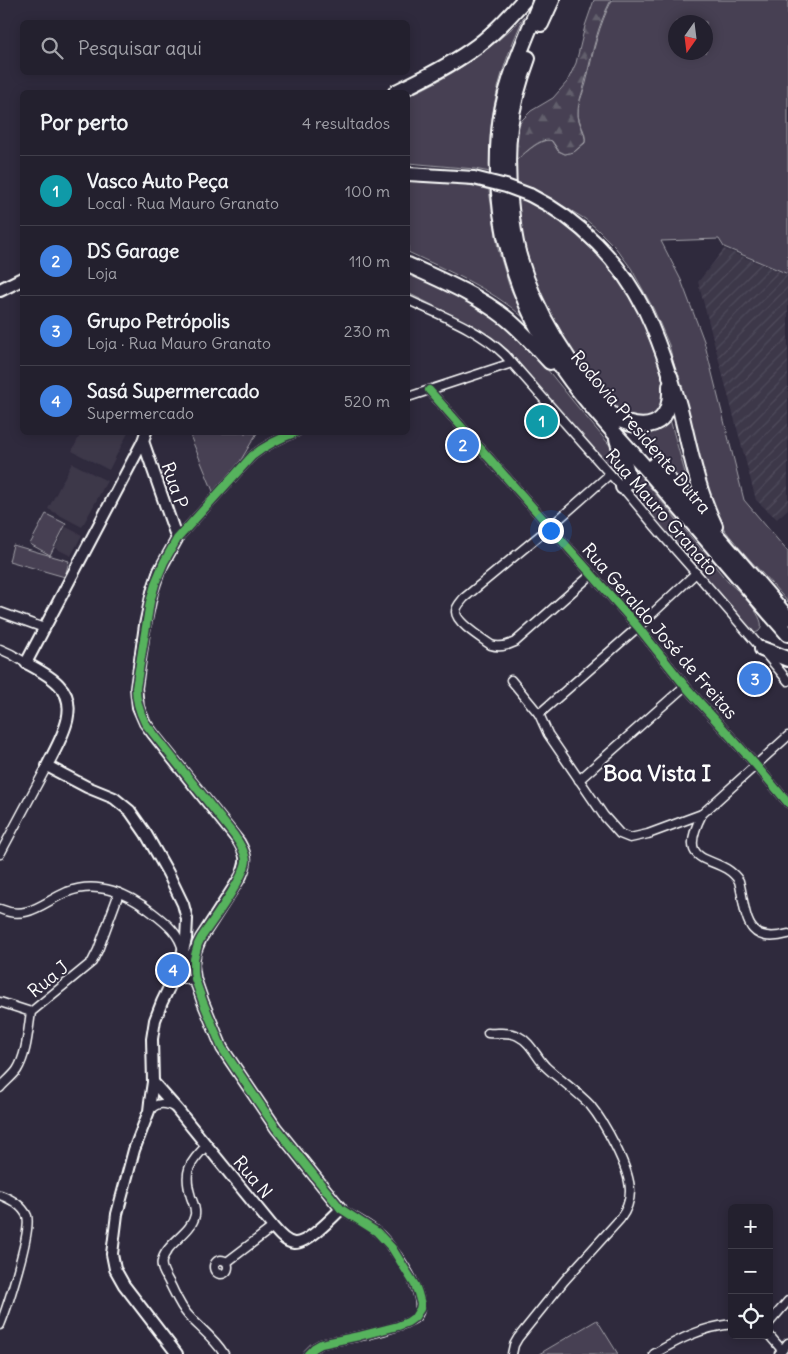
<!DOCTYPE html>
<html lang="pt">
<meta charset="utf-8">
<style>
body{margin:0;font-family:Delius,sans-serif;background:#2f2d3a;color:#f1f3f6}
.controls{position:absolute;right:15px;bottom:15px;display:grid;overflow:hidden;border-radius:8px;box-shadow:0 2px 12px #0003}
.controls button{width:45px;height:45px;display:grid;place-items:center;padding:0;border:0;border-bottom:1px solid #403e4a;background:#23202e;color:#f1f3f6;font:25px sans-serif}
.compass{position:absolute;left:668px;top:15px;width:45px;height:45px;border-radius:50%;background:#23202e;box-shadow:0 2px 12px #0003;rotate:194deg}
.you{position:absolute;left:550px;top:530px;width:18px;height:18px;margin:-12px;border:4px solid #fff;border-radius:50%;background:#1a73e8;box-shadow:0 0 0 8px #1a73e833}
.badge{display:grid;place-items:center;width:32px;height:32px;border-radius:50%;background:#ff9aa2;color:#fff;font-size:16px;font-weight:700}
.pin{position:absolute;translate:-50% -50%;border:2px solid #fff;box-shadow:0 1px 5px #0006}
.list{margin:0;padding:0;list-style:none}
h2{display:flex;justify-content:space-between;align-items:center;height:65px;margin:0;padding:0 20px;font-size:21px}
h2 small{font-size:16px;font-weight:400;color:#a3a3aa}
.list li{display:grid;grid-template-columns:32px 1fr auto;gap:15px;align-items:center;box-sizing:border-box;height:70px;padding:0 20px;border-top:1px solid #403e4a}
.list b{display:block;font-size:19px;white-space:nowrap}
.list p{margin:0;font-size:16px;white-space:nowrap;color:#a3a3aa}
.list em{font-size:16px;font-style:normal;color:#a3a3aa}
.icon{flex:none;width:28px;height:28px;fill:none;stroke:currentColor;stroke-width:2;stroke-linecap:round;stroke-linejoin:round}
.map{position:relative;flex:none;width:788px;height:1354px;overflow:hidden}
.search{position:absolute;background:#23202e;box-shadow:0 2px 12px #0003;left:20px;top:20px;width:390px;height:55px;display:flex;align-items:center;gap:12px;box-sizing:border-box;padding:0 18px;border-radius:8px;color:#a3a3aa;font-size:19px}
.panel{position:absolute;background:#23202e;box-shadow:0 2px 12px #0003;left:20px;top:90px;width:390px;height:345px;border-radius:8px}
.map>svg:first-child{display:block}
.built{fill:#3c3749}
.industrial{fill:url(#industrial-furrows)}
.green{fill:#464152;stroke:#a2a0a8;fill-rule:evenodd}
.forest{fill:url(#forest-firs);stroke:#a2a0a8}
.lines{fill:none;stroke-linecap:round;stroke-linejoin:round}
.minor-casing{stroke:#fff;stroke-width:11}
.tertiary-casing{stroke:#fff;stroke-width:14}
.primary-casing{stroke:#fff;stroke-width:16}
.motorway-casing{stroke:#fff;stroke-width:18}
.minor{stroke:#2f2a3d;stroke-width:8}
.tertiary{stroke:#2f2a3d;stroke-width:10}
.primary{stroke:#2f2a3d;stroke-width:12}
.motorway{stroke:#2f2a3d;stroke-width:14}
.primary-bridge-casing{stroke:#fff;stroke-width:16;stroke-linecap:butt}
.primary-bridge{stroke:#2f2a3d;stroke-width:12}
.cycleway-casing{stroke:#2f2a3d;stroke-width:11}
.cycleway{stroke:#56b35d;stroke-width:8}
.labels{text-anchor:middle;dominant-baseline:central;stroke-width:4;stroke-linejoin:round;paint-order:stroke}
.street-label{font-size:18px;fill:#fff;stroke:#2f2a3d}
.district-label{font-size:22px;font-weight:bold;fill:#fff;stroke:#2f2a3d}
</style>
<div class="map">
<svg width="788" height="1354" viewBox="0 0 788 1354">
<defs>
<pattern id="industrial-furrows" width="10" height="10" patternUnits="userSpaceOnUse" patternTransform="scale(1.25)"><rect width="10" height="10" fill="#3c3749"/><path d="M-1 1l2-2M0 10L10 0M9 11l2-2" fill="none" stroke="#504b5b"/></pattern>
<pattern id="forest-firs" width="22" height="20" patternUnits="userSpaceOnUse" patternTransform="scale(1.25)"><rect width="22" height="20" fill="#464152"/><path d="M5 1l3.5 6h-7zM16 11l3.5 6h-7z" fill="#625e6c"/></pattern>
</defs>
<rect width="100%" height="100%" fill="#2f2a3d"/>
<filter id="ink" filterUnits="userSpaceOnUse"><feTurbulence type="fractalNoise" baseFrequency=".02" numOctaves="2"/><feDisplacementMap in="SourceGraphic" scale="10" xChannelSelector="R" yChannelSelector="G"/><feConvolveMatrix kernelMatrix="1 2 1 2 8 2 1 2 1" color-interpolation-filters="sRGB"/></filter>
<g filter="url(#ink)">
<g class="built">
<polygon points="81,433 81,432 128,433 109,470 72,451"/>
<polygon points="72,463 107,481 82,527 48,509"/>
<polygon points="66,527 82,535 71,556 55,548"/>
</g>
<polygon class="industrial" points="724,249 788,275 788,509 777,519 756,500 698,282"/>
<g class="green">
<path d="M612,0h176v274l-64,-27 -5,-8 -58,2 20,39 23,61 40,159 44,52v50c-26,-30 -55,-58 -76,-90l-43,-167 -15,-35 -23,-42 -16,-21 -18,-18 -12,-10 -35,-21 -36,-17 1,-20c10,-7 23,-22 36,-21l7,11 7,3 9,-2 11,-9c2,-11 -7,-20 -7,-30 0,-12 7,-23 9,-34 6,-28 12,-54 25,-79zM676,22h30v30h-30z"/>
<path d="M524,17c-23,49 -38,101 -34,155l-15,-3 -67,-6v-67c43,-19 82,-46 116,-79z"/>
<path d="M408,179c27,2 55,3 81,11l9,59 11,36 14,32c-33,-29 -75,-46 -115,-65z"/>
<path d="M517,194l44,27 33,30 24,27 19,29 21,55 4,14 3,15 -6,25 -26,8c-8,-7 -17,-13 -24,-20 -9,-9 -15,-21 -23,-31 -37,-52 -68,-112 -69,-179z"/>
<path d="M408,269l84,43 46,46 38,47 37,44 4,7 4,22 -66,-73 -47,-55c-27,-22 -68,-41 -100,-57z"/>
<polygon points="669,416 691,494 634,430"/>
<polygon points="189,433 257,433 239,463 215,496"/>
<path d="M626,458l102,124c9,7 37,34 33,46 -2,5 -6,5 -10,4l-71,-87c-12,-8 -38,-36 -45,-49 -5,-11 -6,-25 -9,-38z"/>
<polygon points="46,514 66,524 50,555 30,544"/>
<polygon points="13,545 69,561 65,577 9,561"/>
<polygon points="597,1320 618,1354 539,1354"/>
</g>
<path class="forest" d="M594,0h17c-15,29 -18,52 -26,82 -2,10 -7,20 -7,30 -1,11 8,20 7,30l-11,10 -9,2 -6,-3 -7,-10c-12,-5 -27,13 -37,20l2,-24 2,-12 3,-5 9,-9 22,-13 14,-16 9,-19 9,-37z"/>
<g class="lines">
<defs>
<g id="minor">
<path d="M408,300c32,15 71,29 97,55l105,119c22,23 41,49 63,73 39,44 78,88 115,134"/>
<polyline points="429,390 550,527 638,627 685,686 755,764 788,803"/>
<polyline points="408,397 512,363"/>
<path d="M177,539l75,-83c14,-11 28,-18 45,-24"/>
<path d="M591,575l-76,67c-8,4 -15,6 -24,3 -8,-6 -35,-22 -35,-33 0,-6 5,-10 8,-14l86,-71 60,-53"/>
<polyline points="0,612 44,628"/>
<polyline points="0,649 11,654 26,663"/>
<polyline points="511,680 539,714 548,734 604,816 620,834 630,838 648,834 702,814 788,736"/>
<polyline points="539,714 638,627 696,573"/>
<polyline points="579,780 685,686"/>
<path d="M702,814c-29,58 18,37 37,67 8,32 4,65 49,53"/>
<polyline points="0,854 47,766"/>
<path d="M0,909c28,12 43,-7 67,-17 31,-12 62,2 86,21 13,10 27,21 30,38"/>
<polyline points="178,976 194,949"/>
<path d="M175,982c7,-6 16,-3 22,4"/>
<polyline points="0,1002 31,1012"/>
<path d="M488,1033c10,1 21,-2 30,3 13,6 18,21 28,31 14,13 31,24 44,38 14,17 40,63 40,86 0,10 -4,20 -10,28l-56,62 -46,57 -4,7 -2,9"/>
<path d="M0,1088c5,-6 12,-11 17,-18 10,-16 11,-40 14,-58l61,-50 6,-12 21,-57"/>
<path d="M149,1111c7,-9 17,-9 26,-3"/>
<path d="M206,1146c-17,18 -23,25 -15,51 2,6 5,11 4,18 -3,18 -29,28 -33,46 -2,7 4,15 7,21 6,11 10,23 19,33 12,13 27,24 36,39"/>
<path d="M0,1195c11,4 22,10 27,21 5,15 -20,92 -27,109"/>
<circle cx="221" cy="1267" r="7"/>
<polyline points="227,1262 273,1227"/>
<polyline points="769,1323 788,1301"/>
<polyline points="769,1335 782,1350"/>
<path d="M308,1354l6,-6 7,-4c21,-5 81,-14 95,-27 17,-17 -25,-74 -39,-85 -11,-9 -24,-15 -36,-23"/>
<path d="M654,1354c25,-15 49,-27 78,-30"/>
<polyline points="779,1354 788,1343"/>
</g>
<g id="tertiary">
<path d="M146,432l-3,9 -117,222c11,6 25,13 33,22 23,23 -1,58 -12,81l40,21 27,11 16,13 16,23 22,39 15,31 4,15 -1,20 -5,20 -5,14 -14,29 -7,18 -3,19 1,43 -3,20 -1,9 -15,39 -17,64 -5,40 3,15 9,16 53,69"/>
<path d="M143,441l34,98 -18,32 -7,21 -7,33 -9,63 2,19 7,16 8,11 86,108c8,14 8,19 2,34l-40,62 -6,14 -2,13 2,14 8,23 19,46 6,9 48,71 65,81c-9,9 -34,35 -47,34 -9,-1 -16,-10 -21,-16l-96,-118 -24,-27"/>
</g>
<g id="primary">
<polyline points="408,174 474,178"/>
<path d="M530,195c50,25 90,66 115,116 10,21 18,43 25,65"/>
<polyline points="0,290 22,279"/>
</g>
<g id="motorway">
<path d="M541,0c-16,41 -39,88 -42,133 -8,97 22,188 84,263 21,27 45,51 67,77 46,54 91,108 138,161"/>
<polyline points="541,24 552,0"/>
<path d="M528,58c-19,51 -23,87 -18,141 2,20 4,41 10,60 18,62 55,115 97,162"/>
<path d="M396,92c25,-12 51,-25 74,-41 21,-14 38,-33 54,-51"/>
<path d="M408,265c33,15 69,30 98,53 16,13 30,29 44,44"/>
<path d="M670,376c4,14 9,27 12,41 9,37 16,74 33,109"/>
<path d="M612,416c32,18 60,12 58,-30"/>
<polyline points="617,439 628,475 628,482 623,487"/>
<polyline points="655,464 788,618"/>
<polyline points="762,649 788,659"/>
</g>
</defs>
<use href="#minor" class="minor-casing"/>
<use href="#tertiary" class="tertiary-casing"/>
<use href="#primary" class="primary-casing"/>
<use href="#motorway" class="motorway-casing"/>
<use href="#minor" class="minor"/>
<use href="#tertiary" class="tertiary"/>
<use href="#primary" class="primary"/>
<use href="#motorway" class="motorway"/>
<defs>
<polyline id="primary-bridge" points="474,178 506,186 530,195"/>
</defs>
<use href="#primary-bridge" class="primary-bridge-casing"/>
<use href="#primary-bridge" class="primary-bridge"/>
<defs>
<g id="cycleway">
<polyline points="429,390 550,527 638,627 685,686 755,764 788,803"/>
<path d="M297,432c-17,6 -31,13 -45,24l-75,83 -13,23 -8,19 -6,21 -14,86c0,13 3,23 9,35l89,112c5,7 11,16 12,25 0,16 -35,63 -45,78l-3,6 -4,15v13l1,7 8,23 19,46 54,80 65,81 36,23 15,16 23,37 3,8 3,11 -1,5 -5,8 -7,5 -10,4 -39,10 -38,8 -7,4 -6,6"/>
</g>
</defs>
<use href="#cycleway" class="cycleway-casing"/>
<use href="#cycleway" class="cycleway"/>
</g>
</g>
<g class="labels">
<g class="street-label">
<text transform="translate(641 432) rotate(50)">Rodovia Presidente Dutra</text>
<text transform="translate(175 485) rotate(71)">Rua P</text>
<text transform="translate(662 512) rotate(49)">Rua Mauro Granato</text>
<text transform="translate(660 631) rotate(49)">Rua Geraldo José de Freitas</text>
<text transform="translate(48 979) rotate(-39)">Rua J</text>
<text transform="translate(253 1177) rotate(50)">Rua N</text>
</g>
<g class="district-label">
<text x="657" y="773">Boa Vista I</text>
</g>
</g>
</svg>
<div class="controls">
<button>+</button>
<button>−</button>
<button><svg class="icon" aria-label="locate" viewBox="0 0 24 24"><circle cx="12" cy="12" r="6"/><path d="M12 2v4M12 18v4M2 12h4M18 12h4"/></svg></button>
</div>
<svg class="compass" viewBox="-18 -18 36 36"><path d="M0-13l5 13h-10z" fill="#e53935"/><path d="M0 13l5-13h-10z" fill="#a3a3aa"/></svg>
<div class="you"></div>
<div class="pin badge" style="left:542px;top:421px;background:#0f9aa8">1</div>
<div class="pin badge" style="left:463px;top:445px;background:#3f7fe0">2</div>
<div class="pin badge" style="left:755px;top:679px;background:#3f7fe0">3</div>
<div class="pin badge" style="left:173px;top:970px;background:#3f7fe0">4</div>
<div class="search"><svg class="icon" aria-label="search" viewBox="0 0 24 24"><circle cx="10" cy="10" r="6"/><path d="M15 15l6 6"/></svg>Pesquisar aqui</div>
<section class="panel">
<h2>Por perto<small>4 resultados</small></h2>
<ul class="list">
<li><span class="badge" style="background:#0f9aa8">1</span><div><b>Vasco Auto Peça</b><p>Local · Rua Mauro Granato</p></div><em>100 m</em></li>
<li><span class="badge" style="background:#3f7fe0">2</span><div><b>DS Garage</b><p>Loja</p></div><em>110 m</em></li>
<li><span class="badge" style="background:#3f7fe0">3</span><div><b>Grupo Petrópolis</b><p>Loja · Rua Mauro Granato</p></div><em>230 m</em></li>
<li><span class="badge" style="background:#3f7fe0">4</span><div><b>Sasá Supermercado</b><p>Supermercado</p></div><em>520 m</em></li>
</ul>
</section>
</div>
